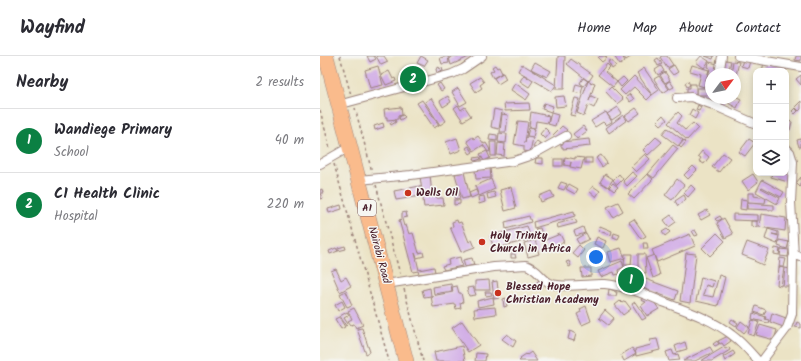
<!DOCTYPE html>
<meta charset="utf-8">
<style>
body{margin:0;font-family:Kalam,sans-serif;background:#f7f7f7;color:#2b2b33}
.controls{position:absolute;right:12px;top:12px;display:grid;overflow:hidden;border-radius:8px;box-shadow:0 2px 10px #0003}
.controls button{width:36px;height:36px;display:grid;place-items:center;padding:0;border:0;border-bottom:1px solid #e1e1e2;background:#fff;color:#2b2b33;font:20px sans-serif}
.compass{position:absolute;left:385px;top:12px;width:36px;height:36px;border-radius:50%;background:#fff;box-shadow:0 2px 10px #0003;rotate:58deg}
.you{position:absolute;left:276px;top:201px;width:14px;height:14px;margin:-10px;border:3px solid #fff;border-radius:50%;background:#1a73e8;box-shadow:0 0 0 6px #1a73e833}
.badge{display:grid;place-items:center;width:26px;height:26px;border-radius:50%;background:#0b8043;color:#fff;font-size:13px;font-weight:700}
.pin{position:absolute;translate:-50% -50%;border:2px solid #fff;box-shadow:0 1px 4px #0006}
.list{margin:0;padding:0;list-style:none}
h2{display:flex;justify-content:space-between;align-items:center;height:52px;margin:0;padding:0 16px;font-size:17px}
h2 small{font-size:13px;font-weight:400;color:#7c7c81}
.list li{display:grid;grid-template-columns:26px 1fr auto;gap:12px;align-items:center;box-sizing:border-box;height:64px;padding:0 16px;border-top:1px solid #e1e1e2}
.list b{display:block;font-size:15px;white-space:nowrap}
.list p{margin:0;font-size:13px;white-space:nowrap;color:#7c7c81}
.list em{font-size:13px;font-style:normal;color:#7c7c81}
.icon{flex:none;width:22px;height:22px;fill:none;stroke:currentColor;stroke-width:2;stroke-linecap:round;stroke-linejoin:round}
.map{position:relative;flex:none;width:481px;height:305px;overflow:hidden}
header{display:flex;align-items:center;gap:24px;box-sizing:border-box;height:56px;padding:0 20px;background:#fff;border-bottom:1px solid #e1e1e2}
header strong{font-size:19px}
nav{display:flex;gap:22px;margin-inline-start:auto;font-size:14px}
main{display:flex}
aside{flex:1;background:#fff}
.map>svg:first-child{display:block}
.building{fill:#cfa8e5}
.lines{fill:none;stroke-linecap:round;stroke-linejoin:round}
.street-casing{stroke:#9a8178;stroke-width:10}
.highway-casing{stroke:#9a8178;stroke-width:16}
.path{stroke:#9a8178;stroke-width:1.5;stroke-dasharray:3 3;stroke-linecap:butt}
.street{stroke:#fff;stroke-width:8}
.highway{stroke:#fabb8c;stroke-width:15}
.poi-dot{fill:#c8321e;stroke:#f6f6f2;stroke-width:1.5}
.labels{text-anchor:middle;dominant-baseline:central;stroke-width:3;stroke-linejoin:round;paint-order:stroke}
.shield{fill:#f6f6f2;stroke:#7e6067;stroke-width:1}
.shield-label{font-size:10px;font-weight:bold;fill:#4a1f2b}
.poi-label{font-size:11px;font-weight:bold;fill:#4a1f2b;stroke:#f6f6f2;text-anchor:start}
.street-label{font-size:11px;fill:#4a1f2b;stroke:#f6f6f2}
</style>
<header>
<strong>Wayfind</strong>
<nav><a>Home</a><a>Map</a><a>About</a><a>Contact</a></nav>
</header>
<main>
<aside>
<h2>Nearby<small>2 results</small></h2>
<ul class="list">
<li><span class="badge">1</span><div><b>Wandiege Primary</b><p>School</p></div><em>40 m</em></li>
<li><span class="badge">2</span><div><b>C1 Health Clinic</b><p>Hospital</p></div><em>220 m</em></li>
</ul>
</aside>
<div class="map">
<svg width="481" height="305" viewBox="0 0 481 305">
<rect width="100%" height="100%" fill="#f6f6f2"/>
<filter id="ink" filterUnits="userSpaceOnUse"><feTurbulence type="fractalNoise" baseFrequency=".025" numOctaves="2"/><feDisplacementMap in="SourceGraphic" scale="8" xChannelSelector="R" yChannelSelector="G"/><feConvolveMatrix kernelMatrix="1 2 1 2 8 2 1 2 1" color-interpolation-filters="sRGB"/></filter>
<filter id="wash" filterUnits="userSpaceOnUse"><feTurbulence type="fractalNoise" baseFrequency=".012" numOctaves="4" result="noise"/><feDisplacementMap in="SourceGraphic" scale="16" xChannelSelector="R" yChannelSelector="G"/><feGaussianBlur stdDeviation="0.9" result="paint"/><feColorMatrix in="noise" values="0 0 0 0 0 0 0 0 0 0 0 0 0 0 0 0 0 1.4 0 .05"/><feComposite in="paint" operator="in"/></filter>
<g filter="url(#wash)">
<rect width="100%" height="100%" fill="#ebe3c5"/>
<g id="blocks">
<g class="building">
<polygon points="47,0 54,0 56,3 50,6"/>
<polygon points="56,0 64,0 68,6 61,9"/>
<polygon points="101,0 108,4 104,10 97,7"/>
<polygon points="128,0 129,7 122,8 120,2"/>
<polygon points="134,0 151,0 131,9 129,2"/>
<polygon points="238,0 245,0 244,33 236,33"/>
<polygon points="280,0 285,0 287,2 282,6 278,2"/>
<polygon points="294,0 302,0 305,5 300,9"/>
<polygon points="303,0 312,0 306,4"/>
<polygon points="342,0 347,0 353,9 347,12 340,1"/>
<polygon points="381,0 389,5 384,12 376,6"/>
<polygon points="385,0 394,0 393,3"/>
<polygon points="476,0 481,0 481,5 475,4"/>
<polygon points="338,2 342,8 338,10 335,4"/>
<polygon points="251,3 273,19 269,25 269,24 268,25 247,8"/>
<polygon points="291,4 296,10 292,13 288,6"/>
<polygon points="406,4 411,5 408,18 402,17"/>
<polygon points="423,4 430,5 428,12 421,10"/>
<polygon points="413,5 419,6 416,19 411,18"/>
<polygon points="215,6 231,15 227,21 211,13"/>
<polygon points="389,6 398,8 396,18 391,18 391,22 388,21 390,12 388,11"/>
<polygon points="444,7 466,12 466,15 442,15"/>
<polygon points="202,8 236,29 232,35 198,15"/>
<polygon points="287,8 290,11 285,16 297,26 293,31 278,19"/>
<polygon points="175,9 177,12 179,11 182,17 173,22 170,16 174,14 172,11"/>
<polygon points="354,9 358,16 353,19 348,13"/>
<polygon points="372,9 389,14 384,31 378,29 381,18 370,15"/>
<polygon points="58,10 63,29 50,32 45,14"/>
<polygon points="341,10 344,15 338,19 335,14"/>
<polygon points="119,11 120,13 122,12 123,15 117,17 116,13"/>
<polygon points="324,12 339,34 332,39 317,17"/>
<polygon points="69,15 73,23 75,22 76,25 66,29 61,19"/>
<polygon points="345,16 350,24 345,27 340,19"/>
<polygon points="183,17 186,23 178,28 174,22"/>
<polygon points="204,19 213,25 209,31 200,25"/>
<polygon points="481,19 481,29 476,23"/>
<polygon points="314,20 332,39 327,44 314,31 305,39 300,34"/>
<polygon points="339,20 349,33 343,37 334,23"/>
<polygon points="160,21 164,26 160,29 162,32 156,36 150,27"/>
<polygon points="303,21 307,25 301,31 297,26"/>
<polygon points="263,22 268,25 264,30 260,27"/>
<polygon points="387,22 391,23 391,32 385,30"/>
<polygon points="268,25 271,27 272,26 275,27 269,45 271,40 278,43 274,52 268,49 264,60 257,57"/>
<polygon points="350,25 354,31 350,33 346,27"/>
<polygon points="368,25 370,29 367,31 365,27"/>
<polygon points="120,27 124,33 121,35 117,29"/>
<polygon points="195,27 210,38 206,44 191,34"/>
<polygon points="256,28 263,30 261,38 254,36"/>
<polygon points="370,28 376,28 376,38 367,38 367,32 370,32"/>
<polygon points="291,31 303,43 297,48 286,36"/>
<polygon points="138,32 147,46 140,50 132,36"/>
<rect x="377" y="32" width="13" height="7"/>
<polygon points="310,38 314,43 310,46 306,41"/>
<polygon points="128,40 131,46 123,51 120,45"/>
<polygon points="244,40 246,50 236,51 235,41"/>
<polygon points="415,40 421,43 417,52 408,47 410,42 415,42"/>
<polygon points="111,42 126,65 120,69 105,46"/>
<polygon points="255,42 260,43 255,60 250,59"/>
<polygon points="397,42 405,42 403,48 396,46"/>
<polygon points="102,44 119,69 114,72 97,47"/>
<polygon points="481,45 481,53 479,55 475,51"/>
<polygon points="209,47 210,54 185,55 184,48"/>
<polygon points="224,47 233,50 231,56 222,53"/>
<polygon points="138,49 141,54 145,51 151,60 143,65 134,52"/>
<polygon points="378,49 381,51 379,55 376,54"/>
<polygon points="81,51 82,59 78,60 78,63 67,64 67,61 65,61 64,53"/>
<polygon points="298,51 302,57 292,64 287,58"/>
<polygon points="316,52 320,57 309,65 305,60"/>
<polygon points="475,52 478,55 475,58 472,55"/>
<polygon points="174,53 182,55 179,73 171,71"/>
<polygon points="372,53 378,57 375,63 369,59"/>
<polygon points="211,56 229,60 228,67 216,65 215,72 209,71"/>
<polygon points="286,56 292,66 286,69 283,66 275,71 271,65"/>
<polygon points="358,56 362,60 357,67 365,74 373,67 378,72 367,84 348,67"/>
<polygon points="231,57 238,59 235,70 228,68"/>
<polygon points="182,58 188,59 186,76 180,76"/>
<polygon points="83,59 85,61 80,64 79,61"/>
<polygon points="303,59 307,64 289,77 286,72"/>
<polygon points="343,59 347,64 341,69 337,65"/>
<polygon points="75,64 76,66 71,69 70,67"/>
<polygon points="466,64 472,66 470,74 466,73"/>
<polygon points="198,65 208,66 205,87 206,81 213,82 210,96 204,95 204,90 194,88"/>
<polygon points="63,67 64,71 55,74 54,70"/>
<polygon points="242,70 247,74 237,83 233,79"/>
<polygon points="263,70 267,75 257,83 253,78"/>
<polygon points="209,72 215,73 213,81 207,80"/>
<polygon points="225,72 230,77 225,83 220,78"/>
<polygon points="347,72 363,84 358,90 342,78"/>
<polygon points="179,77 187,78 186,87 178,86"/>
<polygon points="170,78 177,79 177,85 169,84"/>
<polygon points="158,80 164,88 166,87 169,92 170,95 168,96 163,89 154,95 147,85 153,81 154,83"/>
<polygon points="336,81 342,86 328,99 323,94"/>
<polygon points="137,82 141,94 131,98 126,86"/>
<polygon points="269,83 270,90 243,93 243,91 241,91 241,88 243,88 242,86"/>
<polygon points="429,83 435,87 425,100 419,96"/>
<polygon points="481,83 481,91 479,91 477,84"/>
<polygon points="364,84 366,86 361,92 359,90"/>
<polygon points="217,85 221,88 217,93 213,91"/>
<polygon points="170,86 176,86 176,100 171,100"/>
<polygon points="178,87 185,88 184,100 177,99"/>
<polygon points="353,89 358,93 334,122 328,118"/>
<polygon points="149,90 153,96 150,98 146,92"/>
<polygon points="167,95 170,102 164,105 160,98"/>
<polygon points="382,95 389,101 384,108 379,105 381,102 378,100"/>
<polygon points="403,97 410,102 399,116 392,111"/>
<polygon points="325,98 330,103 316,116 311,111"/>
<polygon points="281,99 287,107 282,111 276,102"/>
<polygon points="160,101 161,103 155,105 154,102"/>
<polygon points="245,101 255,103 255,101 264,102 261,113 250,111 251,106 250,110 244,109"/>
<polygon points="216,102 223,102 223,108 215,107"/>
<rect x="265" y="102" width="7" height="5"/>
<rect x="234" y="103" width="9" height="7"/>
<polygon points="373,110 377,114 368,123 364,119"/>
<polygon points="170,112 171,122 156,123 155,114"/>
<polygon points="466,115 471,116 468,126 451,121 452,117 466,117"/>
<polygon points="144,116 150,141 142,143 135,118"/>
<polygon points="312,116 317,120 307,130 303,125"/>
<polygon points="285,118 293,123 288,131 280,126"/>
<polygon points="299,118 303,123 297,129 293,124"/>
<polygon points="327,118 333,123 314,143 308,138"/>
<polygon points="433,118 438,126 428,134 422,125"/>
<polygon points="110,119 112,139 116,138 117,142 123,142 124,149 104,151 100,120"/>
<polygon points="481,121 481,130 480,131 476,127"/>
<polygon points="171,123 175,133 159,140 155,130"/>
<polygon points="357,123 364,129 352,144 345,139"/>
<polygon points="442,124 464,136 461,141 442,131 441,132 460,142 457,148 436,136"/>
<polygon points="241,126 247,128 244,134 238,132"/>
<polygon points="293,127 298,131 294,135 289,131"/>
<polygon points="249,128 258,133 255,138 246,133"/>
<polygon points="371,129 375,133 368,141 364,137"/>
<polygon points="100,130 101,140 76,144 74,135"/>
<polygon points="273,130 280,135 276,141 269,135"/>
<polygon points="191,131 196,152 185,155 180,134"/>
<polygon points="2,133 3,137 1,137 3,142 0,143 0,134"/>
<polygon points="138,134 140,142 136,143 134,135"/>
<polygon points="156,134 158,139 151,142 149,137"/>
<polygon points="231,135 234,141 221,146 219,140"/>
<polygon points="174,136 176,141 168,143 167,138"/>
<polygon points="428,137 434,137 434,140 446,142 445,147 428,146"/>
<polygon points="364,139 366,143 358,150 355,145"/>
<polygon points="164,140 165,146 159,148 158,141"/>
<polygon points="421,143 427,144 426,154 420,153"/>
<polygon points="134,144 140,144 140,148 134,149"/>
<polygon points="298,146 303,155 293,161 287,151"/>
<polygon points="427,147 454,149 454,154 427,153"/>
<polygon points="21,149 22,153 9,157 8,153"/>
<polygon points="387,154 390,159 381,164 378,159"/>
<polygon points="254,155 255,160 214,172 213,166"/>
<polygon points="86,156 87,161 82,162 82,157"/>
<polygon points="413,158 438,159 438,165 413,164"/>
<polygon points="441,158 466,162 465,175 439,171"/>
<polygon points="351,159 356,166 349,171 344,164"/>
<polygon points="209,160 211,166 186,173 185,166"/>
<polygon points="400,160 402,163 397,165 395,163"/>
<polygon points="404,162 413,178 405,182 397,167"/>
<polygon points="82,163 84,170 86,169 89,178 93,177 99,197 103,196 104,200 97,202 95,197 99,214 114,211 115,216 99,218 98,215 93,216 79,164"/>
<polygon points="255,163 257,167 238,172 237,168"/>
<polygon points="314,163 326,180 321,183 309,166"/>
<polygon points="137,164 138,167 141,166 149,186 152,184 155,191 141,196 130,171 133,170 132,166"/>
<polygon points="431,165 437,165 437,171 431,170"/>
<polygon points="207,170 211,183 174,193 170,180"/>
<polygon points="280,170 292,175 291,179 279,175"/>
<polygon points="263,171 265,177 256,180 254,175"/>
<polygon points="220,172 222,178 217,179 215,173"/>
<polygon points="347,173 350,176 345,180 342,176"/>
<polygon points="448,173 458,176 458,179 452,178 459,180 457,188 445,183"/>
<polygon points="375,174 378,179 375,180 372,175"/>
<polygon points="266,177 269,183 259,188 256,183"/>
<polygon points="294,177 300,179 298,183 293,181"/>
<polygon points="397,177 405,185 390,200 382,192"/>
<polygon points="240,178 244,186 227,194 223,185"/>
<polygon points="370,178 375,190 337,206 332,194"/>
<polygon points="277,181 286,185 283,192 274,188"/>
<polygon points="215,184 219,198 208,201 204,187"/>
<polygon points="459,184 469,186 467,193 458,190"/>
<polygon points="427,186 449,194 443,209 434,205 435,204 422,199"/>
<polygon points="323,187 327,187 328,193 324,193"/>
<polygon points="259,189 264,194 258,202 252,197"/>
<polygon points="25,190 26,193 18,195 18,192"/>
<polygon points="16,192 18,195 10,198 9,195"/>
<polygon points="301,192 305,202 291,206 288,196"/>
<polygon points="455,192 460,193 459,199 454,198"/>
<polygon points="461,193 469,194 468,201 460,200"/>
<polygon points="366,197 376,198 370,247 360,245"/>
<polygon points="191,198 195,198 196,202 191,202"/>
<polygon points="305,198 312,198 311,209 304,209"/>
<polygon points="318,198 325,198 326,217 318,217"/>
<polygon points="334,199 340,219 333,222 326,202"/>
<polygon points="140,201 142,210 124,214 122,210 129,208 128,204"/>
<polygon points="152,202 154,209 145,211 143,204"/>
<polygon points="460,202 466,203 464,211 459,211"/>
<polygon points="249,205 251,210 249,211 246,206"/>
<polygon points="302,205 304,211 298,214 299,218 295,219 294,216 281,221 278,215"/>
<polygon points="459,211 464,212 461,230 457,229"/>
<polygon points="261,212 271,212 271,220 262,221"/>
<polygon points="465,212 470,213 469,230 463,230"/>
<polygon points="16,213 21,224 26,221 31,230 20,236 11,215"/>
<polygon points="399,219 405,221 398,250 376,245 381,221 394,225 392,231 386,229 383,239 393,241"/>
<polygon points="323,222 358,235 355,244 320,231"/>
<polygon points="169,224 170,234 155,234 155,225"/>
<polygon points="219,224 223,229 221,232 216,227"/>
<polygon points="177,225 179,242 174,243 172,226"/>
<polygon points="131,228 132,235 114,238 113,231"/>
<polygon points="137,230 139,237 141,237 143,246 140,247 141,252 136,253 135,248 113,251 111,240 133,236 132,231"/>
<polygon points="153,231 156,239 149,240 147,232"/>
<polygon points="110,232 111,240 104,241 102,234"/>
<polygon points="289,233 295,235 295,236 297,236 296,240 288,240"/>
<polygon points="26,235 32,249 27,251 20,238"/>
<polygon points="165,236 171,236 172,239 166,240"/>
<polygon points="173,241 174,248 158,251 157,245"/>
<polygon points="207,241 208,244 195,245 194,242"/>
<polygon points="322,241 334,246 339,253 327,260 321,250 326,246 321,244"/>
<polygon points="186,242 187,250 184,251 183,243"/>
<polygon points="22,245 25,251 18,255 15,249"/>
<polygon points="300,245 302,247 305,245 311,253 303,259 295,249"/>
<polygon points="315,246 326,262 322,264 312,248"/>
<polygon points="266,250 271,265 262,269 257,258 261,256 260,253"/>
<polygon points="436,250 446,254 444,259 434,256"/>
<polygon points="175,251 176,258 155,261 154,253"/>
<polygon points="34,252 43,269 36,272 34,268 31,269 28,265 32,263 28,255"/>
<polygon points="285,254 294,262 288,269 279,262"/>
<polygon points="27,256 29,259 24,262 28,268 26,270 20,260"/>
<polygon points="433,257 446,261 445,263 449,264 448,267 432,263"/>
<polygon points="452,257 469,263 466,272 450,266"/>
<polygon points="19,261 25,271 21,273 15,263"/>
<polygon points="412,263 418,267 416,270 410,266"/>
<polygon points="432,264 439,266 434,280 428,278"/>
<polygon points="142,265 159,289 148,296 132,272"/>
<polygon points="421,265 429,271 424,277 417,271"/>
<polygon points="477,266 481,268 481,272 475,271"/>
<polygon points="440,269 457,274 454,284 436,279"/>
<polygon points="42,272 50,296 46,298 37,273"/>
<polygon points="250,275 256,278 254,285 248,283"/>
<polygon points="187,278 196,285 193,291 182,283"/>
<polygon points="408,280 411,285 404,290 402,287 400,288 398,285"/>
<polygon points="337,283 340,294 316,300 315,293 331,289 330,284"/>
<polygon points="397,285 399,288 395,290 393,288"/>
<polygon points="365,286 367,293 357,296 355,290"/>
<polygon points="142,290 145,305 116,305 114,296"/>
<polygon points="390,291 393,296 375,305 363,305"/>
<polygon points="404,291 405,293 409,291 410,294 392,305 381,305"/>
<polygon points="312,292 316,298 304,305 301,299"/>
<polygon points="352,294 354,299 358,298 360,304 349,305 346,296"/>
<polygon points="413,295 415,298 405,305 403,301"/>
<polygon points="211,296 217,305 199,305 201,303 200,302 206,298 207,299"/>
<polygon points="156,297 166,298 165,305 155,305"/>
</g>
</g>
</g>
<g filter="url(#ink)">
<use href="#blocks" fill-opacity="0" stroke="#9a8178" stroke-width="1"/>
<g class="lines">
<defs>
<g id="street">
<polyline points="418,0 481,11"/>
<polyline points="399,18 402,0"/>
<polyline points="357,42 371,41 393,49 436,68"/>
<polyline points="18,49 132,18 143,13 162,0"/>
<polyline points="466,92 470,96 473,106 471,146 474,200"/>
<polyline points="0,108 26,93"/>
<polyline points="39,124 91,119 194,105 212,99 246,80"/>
<path d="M66,228l108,-17 32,-2c12,4 15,14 24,18 12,6 41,0 55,1 20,2 40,10 58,18 24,9 49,17 69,33 10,7 18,17 26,26"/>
<polyline points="442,305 467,272 472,258 473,202 475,199 481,201"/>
</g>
<polyline id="highway" points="6,0 86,305"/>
</defs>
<use href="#street" class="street-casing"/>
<use href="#highway" class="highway-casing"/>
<g class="path">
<polyline points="20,0 31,39"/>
<polyline points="35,52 52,116"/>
<polyline points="0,54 10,93"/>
<polyline points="14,108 69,305"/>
<polyline points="56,129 80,218"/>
<polyline points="84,233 103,305"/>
</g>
<use href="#street" class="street"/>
<use href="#highway" class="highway"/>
</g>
</g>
<g class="poi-dot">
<circle cx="88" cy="137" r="4"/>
<circle cx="162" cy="186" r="4"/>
<circle cx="178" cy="237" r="4"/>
</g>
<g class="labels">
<rect class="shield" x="38" y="144" width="18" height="16" rx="3"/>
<g class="shield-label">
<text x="47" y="152">A1</text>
</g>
<g class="poi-label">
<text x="96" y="137">Wells Oil</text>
<text x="170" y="180">Holy Trinity<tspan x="170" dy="13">Church in Africa</tspan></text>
<text x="186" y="231">Blessed Hope<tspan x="186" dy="13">Christian Academy</tspan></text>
</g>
<g class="street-label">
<text transform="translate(59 199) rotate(75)">Nairobi Road</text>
</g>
</g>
</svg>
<div class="controls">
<button>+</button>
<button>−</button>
<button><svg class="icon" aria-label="layers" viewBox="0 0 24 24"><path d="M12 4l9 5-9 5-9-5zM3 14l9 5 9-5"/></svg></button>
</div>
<svg class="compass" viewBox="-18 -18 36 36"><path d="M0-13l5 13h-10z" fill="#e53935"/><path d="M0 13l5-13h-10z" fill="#7c7c81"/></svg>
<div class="you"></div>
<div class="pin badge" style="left:311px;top:224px">1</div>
<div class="pin badge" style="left:93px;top:23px">2</div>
</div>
</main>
